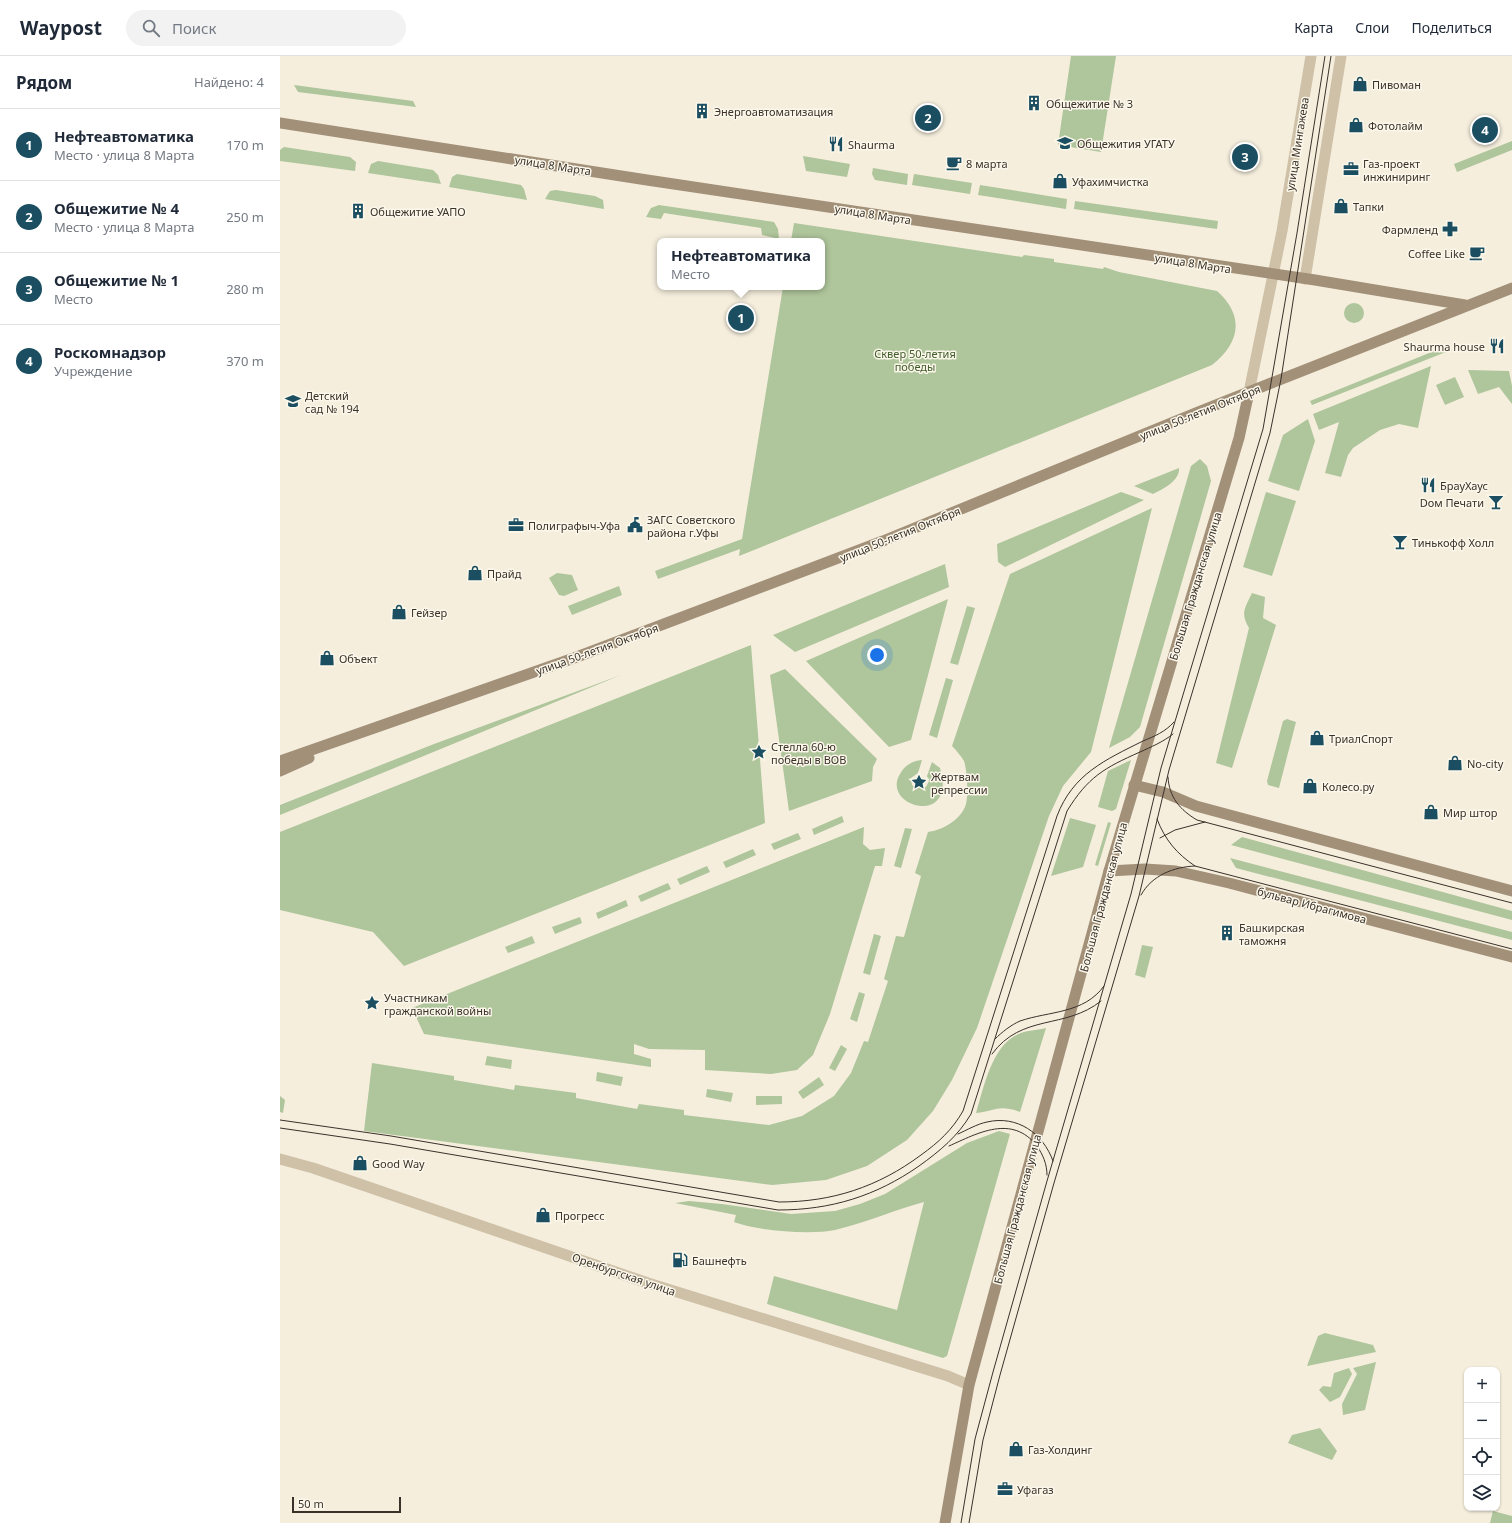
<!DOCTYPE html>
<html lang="ru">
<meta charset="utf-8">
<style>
body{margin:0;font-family:"Noto Sans",sans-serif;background:#f2f2f3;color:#1f2937}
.controls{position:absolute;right:12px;bottom:12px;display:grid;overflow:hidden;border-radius:8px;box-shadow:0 1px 3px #0004}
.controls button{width:36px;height:36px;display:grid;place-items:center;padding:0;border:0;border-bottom:1px solid #e0e1e3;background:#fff;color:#1f2937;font:20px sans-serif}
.scale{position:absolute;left:12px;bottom:10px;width:109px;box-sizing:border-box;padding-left:4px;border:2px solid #3a3129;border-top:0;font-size:11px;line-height:14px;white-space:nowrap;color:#3a3129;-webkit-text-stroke:3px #fbf7ea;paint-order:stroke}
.you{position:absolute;left:597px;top:599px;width:14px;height:14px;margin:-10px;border:3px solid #fff;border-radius:50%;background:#1a73e8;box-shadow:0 0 0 6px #1a73e833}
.badge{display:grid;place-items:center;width:26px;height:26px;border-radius:50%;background:#1a4e60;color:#fff;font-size:13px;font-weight:700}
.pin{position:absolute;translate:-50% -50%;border:2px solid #fff;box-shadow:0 1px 4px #0006}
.popup{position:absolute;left:377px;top:182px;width:168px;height:52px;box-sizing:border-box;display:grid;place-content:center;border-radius:8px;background:#fff;filter:drop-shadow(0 1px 3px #0005);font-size:13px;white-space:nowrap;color:#747a83}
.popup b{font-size:15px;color:#1f2937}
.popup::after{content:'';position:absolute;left:50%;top:100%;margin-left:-8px;border:8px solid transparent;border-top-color:#fff}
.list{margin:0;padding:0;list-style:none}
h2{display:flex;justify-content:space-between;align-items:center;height:52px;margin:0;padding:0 16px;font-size:17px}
h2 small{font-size:13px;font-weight:400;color:#747a83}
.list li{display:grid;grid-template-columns:26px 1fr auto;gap:12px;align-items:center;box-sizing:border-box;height:72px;padding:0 16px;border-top:1px solid #e0e1e3}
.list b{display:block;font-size:15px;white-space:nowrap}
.list p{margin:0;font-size:13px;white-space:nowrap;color:#747a83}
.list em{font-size:13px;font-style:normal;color:#747a83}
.icon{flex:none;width:22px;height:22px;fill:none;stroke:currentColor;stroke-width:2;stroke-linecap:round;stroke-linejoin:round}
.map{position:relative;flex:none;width:1232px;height:1467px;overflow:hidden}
header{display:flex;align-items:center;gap:24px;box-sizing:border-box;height:56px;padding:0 20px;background:#fff;border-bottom:1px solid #e0e1e3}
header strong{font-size:19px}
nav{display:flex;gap:22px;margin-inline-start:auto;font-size:14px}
.search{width:280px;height:36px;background:#f2f2f3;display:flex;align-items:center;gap:10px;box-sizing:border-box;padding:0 14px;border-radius:22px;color:#747a83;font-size:15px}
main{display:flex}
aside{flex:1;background:#fff}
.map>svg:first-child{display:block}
.green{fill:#afc59b}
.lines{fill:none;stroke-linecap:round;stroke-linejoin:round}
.tertiary{stroke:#cec1a8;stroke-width:11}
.secondary{stroke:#a29079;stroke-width:11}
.tram{stroke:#3a3129;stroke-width:1}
.labels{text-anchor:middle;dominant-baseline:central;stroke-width:3;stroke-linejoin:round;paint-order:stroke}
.poi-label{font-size:11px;fill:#3a3129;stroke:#fbf7ea;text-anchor:start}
.street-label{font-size:11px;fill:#3a3129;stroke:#fbf7ea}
.park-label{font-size:11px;fill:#3f5b2a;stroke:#fbf7ea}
</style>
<header>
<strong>Waypost</strong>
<div class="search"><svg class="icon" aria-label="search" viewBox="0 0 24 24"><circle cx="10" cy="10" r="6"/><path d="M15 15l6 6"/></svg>Поиск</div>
<nav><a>Карта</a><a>Слои</a><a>Поделиться</a></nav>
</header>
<main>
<aside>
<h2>Рядом<small>Найдено: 4</small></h2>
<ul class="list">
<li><span class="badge">1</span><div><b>Нефтеавтоматика</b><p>Место · улица 8 Марта</p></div><em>170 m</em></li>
<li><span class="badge">2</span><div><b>Общежитие № 4</b><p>Место · улица 8 Марта</p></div><em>250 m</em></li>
<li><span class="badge">3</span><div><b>Общежитие № 1</b><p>Место</p></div><em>280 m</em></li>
<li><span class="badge">4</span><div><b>Роскомнадзор</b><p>Учреждение</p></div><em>370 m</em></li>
</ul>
</aside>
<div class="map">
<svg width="1232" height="1467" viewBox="0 0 1232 1467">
<rect width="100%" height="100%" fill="#f5eedd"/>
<g class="green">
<polygon points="791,0 836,0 821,96 778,89"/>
<polygon points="14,29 133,45 136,51 18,36"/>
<polygon points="1232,85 1232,94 1177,116 1174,108"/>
<polygon points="4,91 70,101 76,106 75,115 0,105 0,94"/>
<polygon points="523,100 570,108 567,121 526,115"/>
<polygon points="98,105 153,114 158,119 161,128 88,117 91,108"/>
<polygon points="593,112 628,118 627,129 595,124 592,118"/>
<polygon points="177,118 241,129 244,133 247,144 169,131 172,121"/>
<polygon points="634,118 692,127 690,138 632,129"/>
<polygon points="700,129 787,143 786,153 698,139"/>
<polygon points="276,134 315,140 323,144 324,153 265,143 270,135"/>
<polygon points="795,145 938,165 937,173 794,153"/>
<polygon points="379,149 494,166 498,173 499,183 482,179 481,172 384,157 381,163 366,161 371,152"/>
<path d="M514,167l228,34 2,-2 30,4v3l49,7 1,-2 15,5 98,19c28,25 23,52 -5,74l-473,191 1,-7 -82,30 -3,-8 87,-32 41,-252h39v-46h-31z"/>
<circle cx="1074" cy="257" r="10"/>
<polygon points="1164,291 1166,296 1032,349 1030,345"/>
<polygon points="1151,310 1138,372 1119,368 1100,374 1073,392 1068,399 1061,421 1045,417 1059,366 1039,374 1033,358"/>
<polygon points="1188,314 1229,315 1232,330 1232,348 1219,331 1198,338"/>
<polygon points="1175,321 1184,341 1165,349 1156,329"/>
<polygon points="1028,363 1035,385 1019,435 988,425 1003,379"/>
<polygon points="920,403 927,410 931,425 860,671 850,681 829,692 911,410"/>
<path d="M899,412c1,13 -16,21 -26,26l-19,-8z"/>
<polygon points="841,436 864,444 725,511 718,506 717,488"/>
<polygon points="986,436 1016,445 992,520 963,511"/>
<path d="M872,452l-61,244 -28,34 -14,30 -72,212 -25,52 -19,31 -26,29 -40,26 -41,14 -54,5 -408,-54 8,-68 82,13v4l60,10 1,-5 61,8v5l61,11 2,-5 45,6v5l85,10 33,-9 32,-20 17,-23 13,-32 4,1 20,-61 -4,-2 12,-43 8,1 17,-61 -6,-3 13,-41c14,-2 31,-11 37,-25 4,-8 2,-38 -1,-46 -3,-5 -8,-11 -12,-15l58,-172z"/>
<polygon points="665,508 669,531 515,596 493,579"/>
<polygon points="277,517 292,519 298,534 284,540 279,539 269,522"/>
<polygon points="339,530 342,539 292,559 288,550"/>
<path d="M972,537l13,4 -2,21 13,7 -44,143 -16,-5 33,-135c-9,-15 -4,-20 3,-35z"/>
<polygon points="668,543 631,684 609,691 526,605"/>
<polygon points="687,550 695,552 678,609 670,607"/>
<polygon points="471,589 485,767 124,910 93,876 0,854 0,776"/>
<polygon points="505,613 597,703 593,711 592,725 509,755 490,619"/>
<polygon points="341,619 0,759 0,749 154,688"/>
<polygon points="666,622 673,624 657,682 649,679"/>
<polygon points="1007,663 1016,666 999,732 988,729 987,725 1003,665"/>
<path d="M642,704l-4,13 -7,5 1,7 4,3 10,-1 3,-6 -2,-5 5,-14 8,6c18,60 -60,39 -40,6 5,-9 12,-13 22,-14z"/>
<polygon points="851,704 836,753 832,755 818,751 828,715"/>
<polygon points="562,760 564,766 534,779 532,773"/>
<polygon points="790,762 816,769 803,811 771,820"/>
<polygon points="828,766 831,767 818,810 815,809"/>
<polygon points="584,771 583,788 590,794 605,792 602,810 595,810 550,958 533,999 517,1014 491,1018 425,1014 425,994 369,993 354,988 354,998 371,1003 371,1011 144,978 132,952"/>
<polygon points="625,772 632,773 621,812 614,810"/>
<polygon points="518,777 521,783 494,794 491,788"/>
<polygon points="962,781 1232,855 1232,864 951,789"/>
<polygon points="473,793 476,799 446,812 443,806"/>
<polygon points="950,802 1232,876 1232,884 956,812"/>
<polygon points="427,810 430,816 400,829 397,823"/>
<polygon points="388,827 391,833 361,846 358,840"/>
<polygon points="346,844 348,850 318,863 316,857"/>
<polygon points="300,861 302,867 275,878 272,871"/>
<polygon points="594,878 601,880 590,919 583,917"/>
<polygon points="252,880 255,887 228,897 225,891"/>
<polygon points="862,889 873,891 865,922 855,919"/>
<polygon points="579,936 585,938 577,966 570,963"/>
<path d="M766,972l-26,84c-21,-8 -25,-1 -44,1 8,-26 16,-70 45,-80 8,-3 17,-3 25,-5z"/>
<polygon points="561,989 567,993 555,1015 549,1012"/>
<polygon points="207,1000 232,1004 231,1013 205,1009"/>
<polygon points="317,1016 343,1021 341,1030 316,1025"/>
<polygon points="539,1021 544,1029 523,1043 518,1036"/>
<polygon points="427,1033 453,1037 451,1046 426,1041"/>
<polygon points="0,1040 5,1044 3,1057 0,1056"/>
<polygon points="476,1040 502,1040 502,1048 476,1049"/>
<path d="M719,1075l11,3 -63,222 -4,2 -176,-54 7,-28 123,34 27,-108c-30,8 -59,21 -89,28 -25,5 -77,1 -101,-8l2,-7 -61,-12 14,-2 33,3 69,10 44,-3 25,-7 25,-10 82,-51z"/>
<polygon points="1045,1277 1093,1289 1096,1296 1027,1310 1038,1280"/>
<polygon points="1096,1306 1085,1354 1063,1359 1062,1348 1077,1318 1073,1312"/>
<polygon points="1069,1312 1072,1318 1060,1341 1050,1346 1039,1334 1043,1330 1051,1331 1054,1317"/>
<polygon points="1040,1372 1057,1395 1052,1404 1008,1387 1012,1379"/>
<polygon points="1213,1455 1232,1460 1232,1467 1210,1467"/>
</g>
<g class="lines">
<g class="tertiary">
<polyline points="1025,223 1061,0"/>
<polyline points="969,336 1002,175 1031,0"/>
<polyline points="0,1103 33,1112 368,1227 668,1320 689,1329"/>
</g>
<g class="secondary">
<polyline points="0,67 367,124 1035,224 1185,249"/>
<polyline points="0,705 294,602 603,485 918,356 1232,232"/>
<polyline points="0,715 29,702"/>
<polyline points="854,729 883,736 916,750 1232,835"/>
<polyline points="829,815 865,813 896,815 949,827 1232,901"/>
<polyline points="665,1467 689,1329 829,815 959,382 969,336"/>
</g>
<g class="tram">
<path d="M888,721c1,20 12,33 29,43l315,83"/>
<path d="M877,763c8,21 20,35 38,47"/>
<polyline points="880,782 895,774 925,766"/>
<path d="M861,839c11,-20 33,-28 54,-29l317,83"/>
<path d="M715,983c7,-7 16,-14 25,-18 29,-10 64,-7 84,-35"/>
<path d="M712,998c30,-41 73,-24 109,-53"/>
<path d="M0,1064l111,16 388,66c53,0 99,-15 142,-47 18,-13 31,-25 42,-44l94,-295c16,-42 48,-56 86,-75 12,-5 22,-9 31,-19"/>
<path d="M0,1072l110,16 388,66c53,0 98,-14 141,-44 21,-15 39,-30 52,-52l96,-303c21,-34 37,-43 73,-59 11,-5 23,-10 33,-18"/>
<path d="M678,1078c9,-4 19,-10 29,-12 30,-7 56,11 66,39"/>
<path d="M669,1090c29,-13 63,-32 88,0 6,9 10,18 10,29"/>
<polyline points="681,1467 695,1383 713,1316 767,1125 851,838 881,712 983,373 1017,177 1045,0"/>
<polyline points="689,1467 703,1384 720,1319 774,1127 859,840 889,714 990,377 1001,323 1051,0"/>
</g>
</g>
<defs>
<symbol id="shop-bare" viewBox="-9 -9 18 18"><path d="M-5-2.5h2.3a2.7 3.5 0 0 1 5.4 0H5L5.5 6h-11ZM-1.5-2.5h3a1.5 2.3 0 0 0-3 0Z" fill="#1a4e60" stroke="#fbf7ea" stroke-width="2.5" paint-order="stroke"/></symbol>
<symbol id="building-bare" viewBox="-9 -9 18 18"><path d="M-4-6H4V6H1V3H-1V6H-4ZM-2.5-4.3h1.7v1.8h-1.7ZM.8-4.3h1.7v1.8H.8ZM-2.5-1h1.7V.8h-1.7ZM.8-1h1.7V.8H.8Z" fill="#1a4e60" stroke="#fbf7ea" stroke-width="2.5" paint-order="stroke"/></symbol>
<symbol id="university-bare" viewBox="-9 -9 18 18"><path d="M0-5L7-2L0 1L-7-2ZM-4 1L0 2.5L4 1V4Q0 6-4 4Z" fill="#1a4e60" stroke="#fbf7ea" stroke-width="2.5" paint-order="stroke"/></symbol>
<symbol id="restaurant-bare" viewBox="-9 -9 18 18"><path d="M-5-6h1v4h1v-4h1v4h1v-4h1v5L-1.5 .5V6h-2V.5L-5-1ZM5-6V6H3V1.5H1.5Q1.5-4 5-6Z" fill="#1a4e60" stroke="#fbf7ea" stroke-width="2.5" paint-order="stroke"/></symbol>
<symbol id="cafe-bare" viewBox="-9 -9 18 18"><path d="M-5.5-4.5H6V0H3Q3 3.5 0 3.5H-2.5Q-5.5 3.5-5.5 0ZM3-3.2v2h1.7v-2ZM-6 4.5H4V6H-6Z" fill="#1a4e60" stroke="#fbf7ea" stroke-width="2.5" paint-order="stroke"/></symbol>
<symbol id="office-bare" viewBox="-9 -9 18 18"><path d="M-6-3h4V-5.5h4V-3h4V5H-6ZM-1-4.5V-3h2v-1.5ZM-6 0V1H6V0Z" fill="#1a4e60" stroke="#fbf7ea" stroke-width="2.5" paint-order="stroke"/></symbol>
<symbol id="pharmacy-bare" viewBox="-9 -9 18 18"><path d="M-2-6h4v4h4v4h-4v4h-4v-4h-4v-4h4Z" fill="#1a4e60" stroke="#fbf7ea" stroke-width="2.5" paint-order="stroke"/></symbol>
<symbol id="school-bare" viewBox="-9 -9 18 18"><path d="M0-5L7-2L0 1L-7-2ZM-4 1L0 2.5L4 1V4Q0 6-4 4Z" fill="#1a4e60" stroke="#fbf7ea" stroke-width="2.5" paint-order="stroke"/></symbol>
<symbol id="bar-bare" viewBox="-9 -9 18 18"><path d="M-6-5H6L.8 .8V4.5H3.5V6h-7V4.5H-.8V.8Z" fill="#1a4e60" stroke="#fbf7ea" stroke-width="2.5" paint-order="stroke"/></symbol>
<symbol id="civic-bare" viewBox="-9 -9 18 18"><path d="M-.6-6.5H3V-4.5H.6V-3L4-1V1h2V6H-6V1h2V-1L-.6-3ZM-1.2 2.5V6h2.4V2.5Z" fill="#1a4e60" stroke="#fbf7ea" stroke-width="2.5" paint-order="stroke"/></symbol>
<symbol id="sight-bare" viewBox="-9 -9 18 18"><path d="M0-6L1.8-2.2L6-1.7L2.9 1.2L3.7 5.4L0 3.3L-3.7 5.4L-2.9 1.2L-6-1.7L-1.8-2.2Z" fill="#1a4e60" stroke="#fbf7ea" stroke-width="2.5" paint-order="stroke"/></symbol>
<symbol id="fuel-bare" viewBox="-9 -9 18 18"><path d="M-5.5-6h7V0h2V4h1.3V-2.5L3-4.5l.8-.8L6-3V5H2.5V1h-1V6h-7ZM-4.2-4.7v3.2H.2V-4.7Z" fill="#1a4e60" stroke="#fbf7ea" stroke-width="2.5" paint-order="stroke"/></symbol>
</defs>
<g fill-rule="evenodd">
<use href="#shop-bare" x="1069" y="17" width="22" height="22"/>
<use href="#building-bare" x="743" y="36" width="22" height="22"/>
<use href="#building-bare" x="411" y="44" width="22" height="22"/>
<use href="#shop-bare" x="1065" y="58" width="22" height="22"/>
<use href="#university-bare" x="774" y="76" width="22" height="22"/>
<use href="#restaurant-bare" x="545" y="77" width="22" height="22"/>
<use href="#cafe-bare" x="663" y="96" width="22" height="22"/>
<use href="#office-bare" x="1060" y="102" width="22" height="22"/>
<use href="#shop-bare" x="769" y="114" width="22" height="22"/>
<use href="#shop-bare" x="1050" y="139" width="22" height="22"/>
<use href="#building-bare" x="67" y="144" width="22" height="22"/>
<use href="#pharmacy-bare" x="1159" y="162" width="22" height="22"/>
<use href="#cafe-bare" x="1186" y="186" width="22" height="22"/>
<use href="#restaurant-bare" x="1206" y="279" width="22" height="22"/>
<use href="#school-bare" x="2" y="334" width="22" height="22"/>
<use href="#restaurant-bare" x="1137" y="418" width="22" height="22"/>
<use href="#bar-bare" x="1205" y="435" width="22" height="22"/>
<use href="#office-bare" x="225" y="458" width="22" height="22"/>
<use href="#civic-bare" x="344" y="458" width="22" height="22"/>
<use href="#bar-bare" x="1109" y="475" width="22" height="22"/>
<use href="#shop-bare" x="184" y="506" width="22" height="22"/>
<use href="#shop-bare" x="108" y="545" width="22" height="22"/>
<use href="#shop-bare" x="36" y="591" width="22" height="22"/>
<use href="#shop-bare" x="1026" y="671" width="22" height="22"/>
<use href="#sight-bare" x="468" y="685" width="22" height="22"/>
<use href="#shop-bare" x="1164" y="696" width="22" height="22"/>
<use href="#sight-bare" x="628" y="715" width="22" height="22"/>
<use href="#shop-bare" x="1019" y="719" width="22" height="22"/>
<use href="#shop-bare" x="1140" y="745" width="22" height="22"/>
<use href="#building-bare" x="936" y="866" width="22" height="22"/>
<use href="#sight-bare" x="81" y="936" width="22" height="22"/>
<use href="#shop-bare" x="69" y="1096" width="22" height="22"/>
<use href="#shop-bare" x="252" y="1148" width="22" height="22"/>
<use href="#fuel-bare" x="389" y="1193" width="22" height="22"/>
<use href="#shop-bare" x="725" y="1382" width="22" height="22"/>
<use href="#office-bare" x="714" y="1422" width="22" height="22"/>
</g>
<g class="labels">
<g class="poi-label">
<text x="1092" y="28">Пивоман</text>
<text x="766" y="47">Общежитие № 3</text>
<text x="434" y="55">Энергоавтоматизация</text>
<text x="1088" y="69">Фотолайм</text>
<text x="797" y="87">Общежития УГАТУ</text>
<text x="568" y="88">Shaurma</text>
<text x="686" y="107">8 марта</text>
<text x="1083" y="107">Газ-проект<tspan x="1083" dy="13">инжиниринг</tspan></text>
<text x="792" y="125">Уфахимчистка</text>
<text x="1073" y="150">Тапки</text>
<text x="90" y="155">Общежитие УАПО</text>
<text x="1158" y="173" text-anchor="end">Фармленд</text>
<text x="1185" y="197" text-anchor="end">Coffee Like</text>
<text x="1205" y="290" text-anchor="end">Shaurma house</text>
<text x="25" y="339">Детский<tspan x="25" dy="13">сад № 194</tspan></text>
<text x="1160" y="429">БрауХаус</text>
<text x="1204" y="446" text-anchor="end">Dом Печати</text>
<text x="367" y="463">ЗАГС Советского<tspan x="367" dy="13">района г.Уфы</tspan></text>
<text x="248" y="469">Полиграфыч-Уфа</text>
<text x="1132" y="486">Тинькофф Холл</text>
<text x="207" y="517">Прайд</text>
<text x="131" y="556">Гейзер</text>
<text x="59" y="602">Объект</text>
<text x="1049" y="682">ТриалСпорт</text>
<text x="491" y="690">Стелла 60-ю<tspan x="491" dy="13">победы в ВОВ</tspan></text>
<text x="1187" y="707">No-city</text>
<text x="651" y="720">Жертвам<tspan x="651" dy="13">репрессии</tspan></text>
<text x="1042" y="730">Колесо.ру</text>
<text x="1163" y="756">Мир штор</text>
<text x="959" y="871">Башкирская<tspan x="959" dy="13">таможня</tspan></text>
<text x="104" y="941">Участникам<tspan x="104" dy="13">гражданской войны</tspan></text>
<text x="92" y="1107">Good Way</text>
<text x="275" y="1159">Прогресс</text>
<text x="412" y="1204">Башнефть</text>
<text x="748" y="1393">Газ-Холдинг</text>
<text x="737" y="1433">Уфагаз</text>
</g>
<g class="street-label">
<text transform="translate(1017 88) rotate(-81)">улица Мингажева</text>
<text transform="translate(273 109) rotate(9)">улица 8 Марта</text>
<text transform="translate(593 158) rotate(9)">улица 8 Марта</text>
<text transform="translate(913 207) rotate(9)">улица 8 Марта</text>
<text transform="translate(920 356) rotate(-22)">улица 50-летия Октября</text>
<text transform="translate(620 478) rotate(-22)">улица 50-летия Октября</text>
<text transform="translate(915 530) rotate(-73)">Большая Гражданская улица</text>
<text transform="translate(317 593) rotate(-20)">улица 50-летия Октября</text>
<text transform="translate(823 841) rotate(-75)">Большая Гражданская улица</text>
<text transform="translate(1032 849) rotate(15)">бульвар Ибрагимова</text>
<text transform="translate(737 1153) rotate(-75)">Большая Гражданская улица</text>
<text transform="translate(344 1218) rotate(19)">Оренбургская улица</text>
</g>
<g class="park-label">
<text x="635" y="297">Сквер 50-летия<tspan x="635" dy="13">победы</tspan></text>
</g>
</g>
</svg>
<div class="controls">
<button>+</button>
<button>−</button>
<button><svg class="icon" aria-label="locate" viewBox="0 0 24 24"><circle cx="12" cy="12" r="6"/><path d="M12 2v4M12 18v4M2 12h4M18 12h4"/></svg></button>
<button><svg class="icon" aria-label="layers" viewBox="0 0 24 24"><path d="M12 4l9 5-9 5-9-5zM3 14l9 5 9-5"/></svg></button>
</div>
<div class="scale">50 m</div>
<div class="you"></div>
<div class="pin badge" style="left:461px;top:262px">1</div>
<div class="popup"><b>Нефтеавтоматика</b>Место</div>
<div class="pin badge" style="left:648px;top:62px">2</div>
<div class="pin badge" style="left:965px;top:101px">3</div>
<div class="pin badge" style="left:1205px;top:74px">4</div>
</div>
</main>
